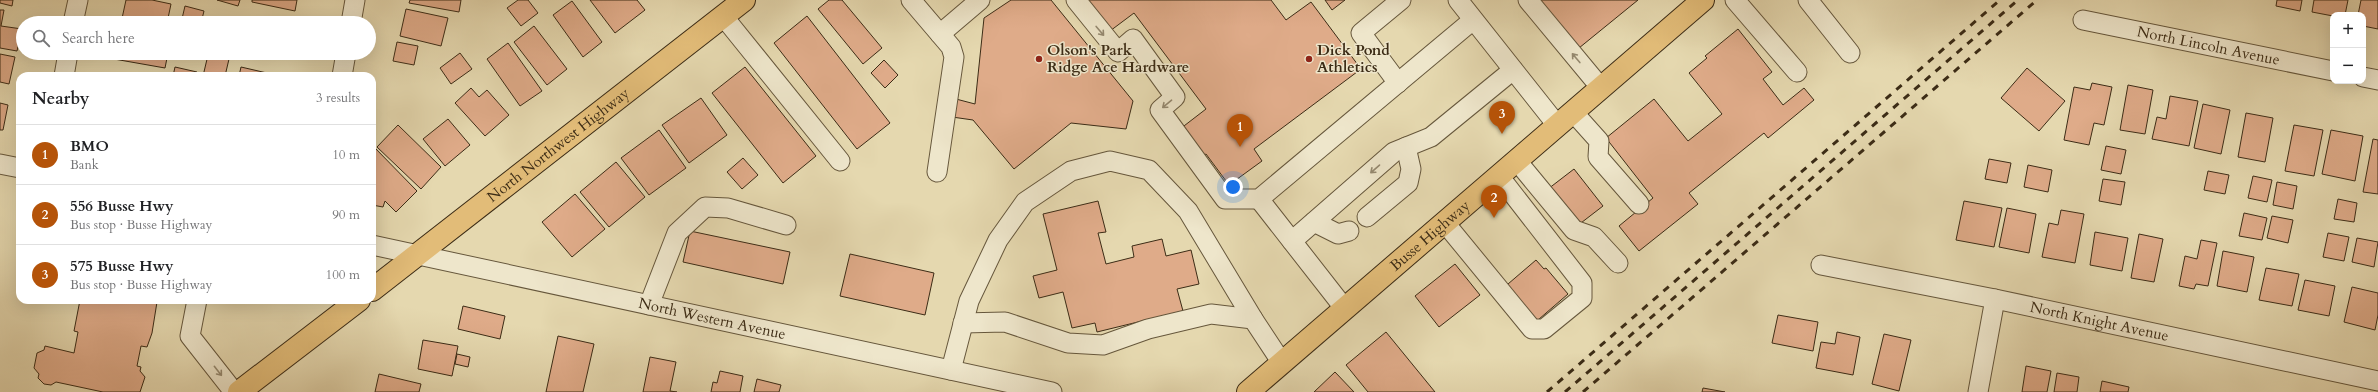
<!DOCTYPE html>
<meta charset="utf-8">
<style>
body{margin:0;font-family:Cardo,serif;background:#f6f6f6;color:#202124}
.controls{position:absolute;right:12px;top:12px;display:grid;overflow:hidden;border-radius:8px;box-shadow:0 4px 16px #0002}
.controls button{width:36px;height:36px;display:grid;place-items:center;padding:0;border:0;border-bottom:1px solid #e0e0e0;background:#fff;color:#202124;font:20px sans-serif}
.you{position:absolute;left:1233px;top:187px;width:14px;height:14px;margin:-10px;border:3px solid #fff;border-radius:50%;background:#1a73e8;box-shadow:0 0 0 6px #1a73e833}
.badge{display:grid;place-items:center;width:26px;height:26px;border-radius:50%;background:#b45309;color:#fff;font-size:13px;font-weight:700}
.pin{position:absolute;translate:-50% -33px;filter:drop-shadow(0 1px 2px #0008)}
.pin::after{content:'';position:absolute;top:21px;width:14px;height:12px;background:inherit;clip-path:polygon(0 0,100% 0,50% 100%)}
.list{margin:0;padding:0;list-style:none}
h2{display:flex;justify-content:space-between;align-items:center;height:52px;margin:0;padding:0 16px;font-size:17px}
h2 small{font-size:13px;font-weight:400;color:#757577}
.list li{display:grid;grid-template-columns:26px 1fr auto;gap:12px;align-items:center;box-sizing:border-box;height:60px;padding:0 16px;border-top:1px solid #e0e0e0}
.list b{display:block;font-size:15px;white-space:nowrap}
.list p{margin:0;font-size:13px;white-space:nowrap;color:#757577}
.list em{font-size:13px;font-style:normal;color:#757577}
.icon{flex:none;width:22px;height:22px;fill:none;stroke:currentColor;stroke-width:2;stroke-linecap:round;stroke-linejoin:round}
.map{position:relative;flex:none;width:2378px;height:392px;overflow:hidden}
.search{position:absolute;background:#fff;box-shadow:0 4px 16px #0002;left:16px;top:16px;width:360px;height:44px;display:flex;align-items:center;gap:10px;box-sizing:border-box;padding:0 14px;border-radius:22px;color:#757577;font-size:15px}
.panel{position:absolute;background:#fff;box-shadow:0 4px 16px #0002;left:16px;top:72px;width:360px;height:232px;border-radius:12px}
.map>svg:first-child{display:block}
.building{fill:#dfab89;stroke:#3c2c16}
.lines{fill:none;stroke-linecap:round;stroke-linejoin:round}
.minor-casing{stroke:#66573c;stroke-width:21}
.major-casing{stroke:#3c2c16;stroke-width:24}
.minor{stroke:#eee6cb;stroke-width:19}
.major{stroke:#e2bc78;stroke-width:22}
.rail{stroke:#3c2c16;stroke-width:3;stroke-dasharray:7 7;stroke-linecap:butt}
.oneway{stroke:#958970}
.poi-dot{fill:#8f2418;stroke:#eee6cb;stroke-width:1.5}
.labels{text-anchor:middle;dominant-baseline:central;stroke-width:3;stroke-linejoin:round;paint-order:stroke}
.street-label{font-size:15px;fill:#3c2c16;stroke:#eee6cb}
.poi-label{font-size:15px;font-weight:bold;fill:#3c2c16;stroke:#eee6cb;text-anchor:start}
</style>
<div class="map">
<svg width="2378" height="392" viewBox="0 0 2378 392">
<rect width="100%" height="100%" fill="#e5d8af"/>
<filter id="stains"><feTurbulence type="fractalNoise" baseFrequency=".005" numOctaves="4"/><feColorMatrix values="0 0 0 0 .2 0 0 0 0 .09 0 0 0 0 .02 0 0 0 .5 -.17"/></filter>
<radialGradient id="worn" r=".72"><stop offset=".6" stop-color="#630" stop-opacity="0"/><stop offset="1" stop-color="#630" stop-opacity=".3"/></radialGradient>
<g class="building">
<polygon points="0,0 13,0 12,6 0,3"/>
<polygon points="126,0 152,0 171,4 167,23 121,23"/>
<polygon points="217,0 240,0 238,6"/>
<polygon points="252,0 297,0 295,11 252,2"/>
<polygon points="410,0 461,0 459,12 409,3"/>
<polygon points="518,0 528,0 538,13 521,26 507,8"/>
<polygon points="590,0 637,0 645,10 615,33"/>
<polygon points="829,0 842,0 882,48 863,64 818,9"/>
<polygon points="1011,0 1051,0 1133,101 1126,129 1071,123 1014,169 973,120 952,117 956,99 975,104 984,18"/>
<polygon points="1080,0 1271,0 1286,20 1311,2 1361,69 1254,149 1262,161 1229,185 1206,154 1201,157 1180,129 1206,109 1134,13 1106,34"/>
<polygon points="1325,0 1345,0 1332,10"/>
<polygon points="1540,0 1638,0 1579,48"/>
<polygon points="2277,0 2302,0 2300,11 2276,6"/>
<polygon points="2314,0 2348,0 2345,15 2333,16 2312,12"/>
<polygon points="2361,0 2378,0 2378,29 2363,26 2363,15 2358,15"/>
<polygon points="572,1 602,42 583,57 553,15"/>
<polygon points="185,6 204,11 201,23 181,23"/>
<polygon points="406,9 448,18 441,46 400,36"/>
<polygon points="0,10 4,10 1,26 22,29 17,51 0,48"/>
<polygon points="807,16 890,123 857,149 774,43"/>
<polygon points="534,26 567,69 547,85 514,42"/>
<polygon points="1738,29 1772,72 1763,79 1783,105 1804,88 1814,100 1768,138 1764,133 1689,193 1698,204 1639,251 1619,226 1653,198 1606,138 1654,99 1688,141 1722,114 1689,73 1707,58 1705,56"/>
<polygon points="397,42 418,46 414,65 393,61"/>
<polygon points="508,43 542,91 520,106 487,59"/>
<polygon points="115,53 168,53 165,68 114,59"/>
<polygon points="261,53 287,53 286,58"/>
<polygon points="460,53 472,69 451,84 440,68"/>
<polygon points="0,54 15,57 9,84 0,82"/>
<polygon points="208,55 229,59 225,76 203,76"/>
<polygon points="884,60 898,75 885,88 871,73"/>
<polygon points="175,67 197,72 196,76 173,76"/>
<polygon points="241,67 280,76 239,76"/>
<polygon points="745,67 816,156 783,183 712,93"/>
<polygon points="2027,68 2065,101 2039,131 2001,98"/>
<polygon points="2092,83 2112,87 2104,125 2094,123 2089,145 2064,140 2074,87 2090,90"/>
<polygon points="2128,85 2153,90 2145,134 2120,130"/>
<polygon points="471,88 479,97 487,90 509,115 485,136 455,103"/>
<polygon points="2170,96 2198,101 2189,146 2152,139 2157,117 2166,119"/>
<polygon points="701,98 727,135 689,163 662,125"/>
<polygon points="0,103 8,105 3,130 0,130"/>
<polygon points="2203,104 2230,110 2221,154 2194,148"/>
<polygon points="2246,113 2273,118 2265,162 2238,157"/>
<polygon points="448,119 470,145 445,166 423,139"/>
<polygon points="398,125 441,167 421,189 377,147"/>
<polygon points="2294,125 2323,130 2314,176 2285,171"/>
<polygon points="659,130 686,168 649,195 621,158"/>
<polygon points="2331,130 2363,136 2355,181 2322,174"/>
<polygon points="2373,139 2378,140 2378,194 2363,192"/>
<polygon points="2106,146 2126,150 2121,174 2101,170"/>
<polygon points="374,147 417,191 396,212 385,201 383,207 372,205"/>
<polygon points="743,158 758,175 742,189 727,172"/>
<polygon points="1989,159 2011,163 2007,183 1985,179"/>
<polygon points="616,162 645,197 609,227 580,192"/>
<polygon points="2028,165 2052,170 2048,192 2024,187"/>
<polygon points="1574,169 1603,206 1577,226 1548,189"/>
<polygon points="2208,171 2229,175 2225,194 2204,190"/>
<polygon points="2253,176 2272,180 2267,202 2248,198"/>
<polygon points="2103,179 2125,182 2121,205 2099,201"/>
<polygon points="2277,182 2297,186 2293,209 2273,205"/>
<polygon points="575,194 605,229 572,257 542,222"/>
<polygon points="2338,199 2357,203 2354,222 2334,219"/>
<polygon points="1098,201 1106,232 1098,233 1106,264 1134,257 1132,246 1162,239 1166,256 1191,250 1199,284 1177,289 1183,311 1097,332 1095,323 1072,328 1063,292 1039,298 1033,276 1057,270 1043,214"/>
<polygon points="1964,201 2002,208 1994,247 1956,240"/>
<polygon points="2007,208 2036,214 2029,253 1999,247"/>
<polygon points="2061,210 2084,214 2075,263 2042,257 2049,223 2058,225"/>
<polygon points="2244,213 2267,218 2262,240 2239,236"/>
<polygon points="2272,216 2293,220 2288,243 2267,238"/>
<polygon points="690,231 790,252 783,284 683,262"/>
<polygon points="2095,232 2128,238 2122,271 2090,265"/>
<polygon points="2328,233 2349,237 2344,261 2323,257"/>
<polygon points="2139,234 2163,239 2154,282 2131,278"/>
<polygon points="2357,238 2378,242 2374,267 2352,262"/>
<polygon points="2201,240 2217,243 2208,286 2196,284 2194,289 2179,286 2185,256 2197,259"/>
<polygon points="2223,251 2254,257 2247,292 2217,286"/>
<polygon points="850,254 934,273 925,315 840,296"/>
<polygon points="1536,260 1544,269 1546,268 1568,294 1531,326 1501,290"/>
<polygon points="1455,264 1480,295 1439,327 1415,296"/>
<polygon points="2266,268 2299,274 2292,306 2259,300"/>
<polygon points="2305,280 2335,286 2329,316 2298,310"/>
<polygon points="2352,287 2378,293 2378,315 2375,330 2344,322"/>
<polygon points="80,300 157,302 152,333 147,347 141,346 137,366 141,367 140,371 145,377 140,392 103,392 56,382 51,385 44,384 38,378 39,374 34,368 37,353 44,350 45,346 74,353 78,332 74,331"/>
<polygon points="463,306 505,316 500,339 458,329"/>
<polygon points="1778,315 1818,322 1813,351 1772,343"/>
<polygon points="1386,332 1435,392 1368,392 1346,365"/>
<polygon points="1837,332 1860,337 1853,375 1816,368 1821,342 1835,344"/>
<polygon points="1884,334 1911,340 1899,391 1872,384"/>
<polygon points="558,336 594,344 583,392 546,392"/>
<polygon points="423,340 458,346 452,376 418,369"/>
<polygon points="457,354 470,357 468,367 455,364"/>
<polygon points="650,357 676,362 670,391 677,392 643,392"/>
<polygon points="2026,366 2051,371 2047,392 2022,392"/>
<polygon points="720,371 743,376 740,392 711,392 713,382 717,383"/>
<polygon points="1335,372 1354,392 1314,392"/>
<polygon points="2057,373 2079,377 2077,392 2054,392"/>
<polygon points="379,374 421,384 419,392 375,392"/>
<polygon points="757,379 781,385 779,392 754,392"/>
<polygon points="2102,381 2129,387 2128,392 2100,392"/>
<polygon points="1703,388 1725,392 1702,392"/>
</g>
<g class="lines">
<defs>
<g id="minor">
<polyline points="911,0 951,47 954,57 937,172"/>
<polyline points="1076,0 1118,52 1133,39 1175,97 1160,110 1225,199 1259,199 1473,20"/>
<polyline points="1458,0 1557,125"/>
<polyline points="1528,0 1601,88"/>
<polyline points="1735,0 1797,72"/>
<polyline points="1808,0 1850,53"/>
<polyline points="723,16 840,161"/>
<path id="s1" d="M2083,20l250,51"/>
<polyline points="73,23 78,0"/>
<polyline points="351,23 355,0"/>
<polyline points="940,34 980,0"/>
<polyline points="64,76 68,53"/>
<polyline points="342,76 346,53"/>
<polyline points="2363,77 2378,80"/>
<polyline points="1398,83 1361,33 1401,0"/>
<polyline points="1573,112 1599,141 1598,157 1639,204"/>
<polyline points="1517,161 1574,230 1594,237 1618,263"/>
<polyline points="0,164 20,168"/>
<polyline points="1259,199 1345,309"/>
<polyline points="1367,217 1408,183 1411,169 1406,147"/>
<polyline points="1314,222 1338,234 1349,231"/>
<polyline points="1445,223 1532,329 1544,329 1582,298 1582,283 1499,176"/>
<polyline points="1292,241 1394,152 1431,137 1513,70"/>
<path id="s2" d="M372,245l680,147"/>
<path id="s3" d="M1821,265l174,34 383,82"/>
<polyline points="197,300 190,336 234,392"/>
<polyline points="649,305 677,233 705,207 728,208 786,225"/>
<polyline points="963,323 1005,322 1068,343 1103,345 1148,329 1211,314 1253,319"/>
<polyline points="951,370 969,301 998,240 1025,202 1071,171 1110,161 1149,170 1188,211 1253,319 1282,363"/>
<polyline points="1978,392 1995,299"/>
</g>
<g id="major">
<path id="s4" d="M372,290l372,-290"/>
<polyline points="239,392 359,300"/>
<path id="s5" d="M1248,392l455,-392"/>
</g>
</defs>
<use href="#minor" class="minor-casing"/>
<use href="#major" class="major-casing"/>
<use href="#minor" class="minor"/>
<use href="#major" class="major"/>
<g class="rail">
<polyline points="1547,392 2000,0"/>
<polyline points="1565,392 2018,0"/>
<polyline points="1583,392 2037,0"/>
</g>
</g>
<defs><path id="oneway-shaft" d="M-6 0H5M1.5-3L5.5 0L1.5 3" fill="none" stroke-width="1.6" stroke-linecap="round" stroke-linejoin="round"/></defs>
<g class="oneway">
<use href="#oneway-shaft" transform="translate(1100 31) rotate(50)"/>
<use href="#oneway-shaft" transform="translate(1576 58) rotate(-130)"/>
<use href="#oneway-shaft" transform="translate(1167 104) rotate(140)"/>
<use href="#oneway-shaft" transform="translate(1375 169) rotate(139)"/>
<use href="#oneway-shaft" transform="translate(218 371) rotate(52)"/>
</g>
<g class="poi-dot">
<circle cx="1039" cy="59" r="4"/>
<circle cx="1309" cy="59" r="4"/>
</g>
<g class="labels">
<g class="street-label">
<text stroke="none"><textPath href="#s1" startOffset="128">North Lincoln Avenue</textPath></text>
<text stroke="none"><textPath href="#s4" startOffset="236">North Northwest Highway</textPath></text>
<text stroke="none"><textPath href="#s5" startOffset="240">Busse Highway</textPath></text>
<text stroke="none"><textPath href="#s2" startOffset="348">North Western Avenue</textPath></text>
<text stroke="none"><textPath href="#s3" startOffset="284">North Knight Avenue</textPath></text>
</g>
<g class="poi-label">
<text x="1047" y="50">Olson's Park<tspan x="1047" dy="17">Ridge Ace Hardware</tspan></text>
<text x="1317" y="50">Dick Pond<tspan x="1317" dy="17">Athletics</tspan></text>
</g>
</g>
<rect width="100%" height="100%" filter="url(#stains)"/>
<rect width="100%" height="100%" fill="url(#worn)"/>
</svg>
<div class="controls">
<button>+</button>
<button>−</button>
</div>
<div class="you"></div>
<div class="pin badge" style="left:1240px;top:147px">1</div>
<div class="pin badge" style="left:1494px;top:218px">2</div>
<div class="pin badge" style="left:1502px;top:134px">3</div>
<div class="search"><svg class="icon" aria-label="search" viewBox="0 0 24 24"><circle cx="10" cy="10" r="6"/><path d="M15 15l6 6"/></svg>Search here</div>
<section class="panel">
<h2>Nearby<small>3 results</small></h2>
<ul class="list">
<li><span class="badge">1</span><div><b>BMO</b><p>Bank</p></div><em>10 m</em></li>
<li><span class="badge">2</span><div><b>556 Busse Hwy</b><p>Bus stop · Busse Highway</p></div><em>90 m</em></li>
<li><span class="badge">3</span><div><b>575 Busse Hwy</b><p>Bus stop · Busse Highway</p></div><em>100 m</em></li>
</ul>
</section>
</div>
